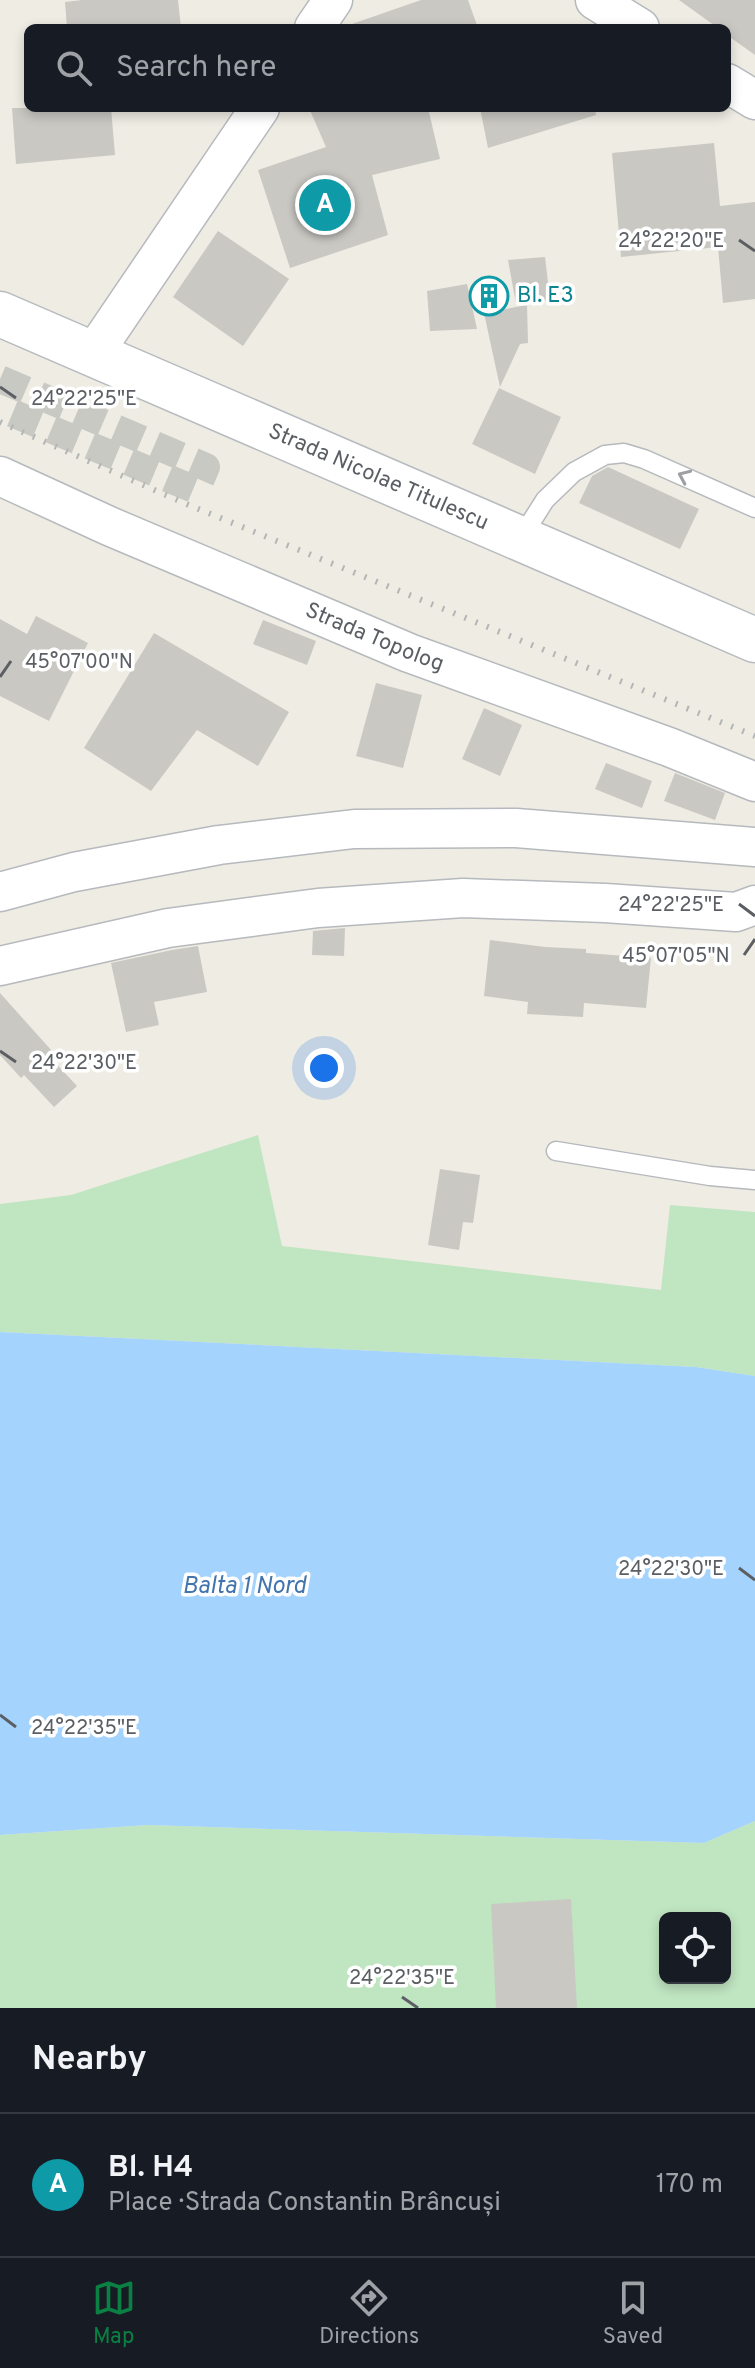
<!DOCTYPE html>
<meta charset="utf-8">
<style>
body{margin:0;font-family:Overpass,sans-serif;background:#20242c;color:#f1f3f6}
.controls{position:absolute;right:24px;bottom:24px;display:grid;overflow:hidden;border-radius:12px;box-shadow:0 4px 12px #0003}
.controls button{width:72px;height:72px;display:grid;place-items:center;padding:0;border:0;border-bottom:2px solid #363941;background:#171b24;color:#f1f3f6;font:40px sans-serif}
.you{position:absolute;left:324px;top:1068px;width:28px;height:28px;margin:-20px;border:6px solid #fff;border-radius:50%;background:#1a73e8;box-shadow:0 0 0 12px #1a73e833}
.badge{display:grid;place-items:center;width:52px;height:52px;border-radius:50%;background:#0b8043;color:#fff;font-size:26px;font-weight:700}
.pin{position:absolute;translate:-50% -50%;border:4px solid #fff;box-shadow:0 2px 8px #0006}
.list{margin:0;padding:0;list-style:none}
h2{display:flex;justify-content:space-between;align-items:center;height:104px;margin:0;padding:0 32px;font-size:34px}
h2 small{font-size:26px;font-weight:400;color:#9ea1a6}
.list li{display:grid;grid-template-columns:52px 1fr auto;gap:24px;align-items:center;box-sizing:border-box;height:144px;padding:0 32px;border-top:2px solid #363941}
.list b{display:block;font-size:30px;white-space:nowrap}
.list p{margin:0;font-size:26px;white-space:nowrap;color:#9ea1a6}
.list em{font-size:26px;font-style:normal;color:#9ea1a6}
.icon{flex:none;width:44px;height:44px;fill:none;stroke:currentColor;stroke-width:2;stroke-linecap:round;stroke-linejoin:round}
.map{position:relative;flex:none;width:755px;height:2008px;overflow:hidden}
.search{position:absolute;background:#171b24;box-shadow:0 4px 12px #0003;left:24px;right:24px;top:24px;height:88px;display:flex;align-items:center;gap:20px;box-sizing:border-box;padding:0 28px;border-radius:12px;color:#9ea1a6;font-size:30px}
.sheet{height:248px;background:#171b24}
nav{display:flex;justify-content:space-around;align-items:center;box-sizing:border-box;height:112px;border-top:2px solid #363941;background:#171b24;font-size:22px;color:#9ea1a6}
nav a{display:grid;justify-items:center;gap:4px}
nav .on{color:#0b8043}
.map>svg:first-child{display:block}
.green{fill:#c0e5c1;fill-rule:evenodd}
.water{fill:#a4d4fd}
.building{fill:#cac8c3}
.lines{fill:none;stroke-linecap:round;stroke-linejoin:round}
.pedestrian-tunnel{stroke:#c9c9c3;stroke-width:28;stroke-dasharray:28 14;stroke-linecap:butt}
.service-casing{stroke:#b6b9bd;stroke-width:21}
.minor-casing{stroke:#b6b9bd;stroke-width:41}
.secondary-casing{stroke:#b7babf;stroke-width:47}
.service{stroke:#fff;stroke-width:18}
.minor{stroke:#fff;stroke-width:38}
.secondary{stroke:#fff;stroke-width:44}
.rail{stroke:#b4b5b5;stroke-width:6;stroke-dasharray:2 10;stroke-linecap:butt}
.oneway{stroke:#9d9fa2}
.ticks{fill:none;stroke:#5b5f64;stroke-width:3}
.labels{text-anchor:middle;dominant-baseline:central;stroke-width:7;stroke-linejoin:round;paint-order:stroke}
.culture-label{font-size:22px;fill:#0d838f;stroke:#fff;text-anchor:start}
.street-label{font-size:22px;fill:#5b5f64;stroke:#fff}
.water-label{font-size:24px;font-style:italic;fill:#4274ae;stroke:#fff}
.ticks-label{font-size:20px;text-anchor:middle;fill:#5b5f64;stroke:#fff;stroke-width:7;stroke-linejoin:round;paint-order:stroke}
</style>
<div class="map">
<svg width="755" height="2008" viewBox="0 0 755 2008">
<rect width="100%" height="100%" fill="#eeece3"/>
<g class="green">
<polygon points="258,1135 282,1246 661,1290 670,1205 755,1212 755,1376 696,1367 0,1332 0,1204 71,1195"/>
<path d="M755,1821v187h-755v-173l148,-10 556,18zM665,1918h60v60h-60z"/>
</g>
<polygon class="water" points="0,1332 696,1367 755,1376 755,1821 704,1843 148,1825 0,1835"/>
<g class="building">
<polygon points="82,0 178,0 181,28 67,28 65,2"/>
<polygon points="421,0 468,0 478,28 353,28 352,24"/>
<polygon points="679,0 755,0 755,55 727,35 727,28 718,28"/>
<polygon points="12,108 111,108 115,155 16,164"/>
<polygon points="309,108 428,108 440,159 372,175 388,235 290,268 258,170 326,147"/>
<polygon points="480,108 595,108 596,115 488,148"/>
<polygon points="714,143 720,206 755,202 755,299 723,303 718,247 621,257 612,153"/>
<polygon points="218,231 289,279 243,346 173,297"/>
<polygon points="545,257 550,300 516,304 508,260"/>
<polygon points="467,284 477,329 430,331 427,291"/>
<polygon points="527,305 528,343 520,344 500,387 484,313"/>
<polygon points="499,388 561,417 535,474 472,444"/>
<polygon points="608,467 699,509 680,549 579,503 592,476"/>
<polygon points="36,616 88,643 49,721 0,696 0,619 27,634"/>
<polygon points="263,620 316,641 307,665 253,644"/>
<polygon points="154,633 289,712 258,766 197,730 151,791 84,748"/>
<polygon points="376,683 422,695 403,768 356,756"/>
<polygon points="484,708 522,725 500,776 462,759"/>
<polygon points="606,763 652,781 642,808 595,789"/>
<polygon points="675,773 725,793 715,820 664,801"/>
<polygon points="345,928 344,956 312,955 313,931"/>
<polygon points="490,940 545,947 586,949 586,953 651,958 646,1008 584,1003 583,1017 527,1014 528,1002 484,996"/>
<polygon points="198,946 207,992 154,1002 159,1025 126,1032 111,963 172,950"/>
<polygon points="0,993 52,1051 48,1055 77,1086 54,1107 24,1075 21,1078 0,1055"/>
<polygon points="440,1169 480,1175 473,1223 463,1222 459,1250 428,1245"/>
<polygon points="571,1899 577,2008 496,2008 491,1904"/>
</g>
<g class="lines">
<polyline class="pedestrian-tunnel" points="0,379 206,467 196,490 0,408"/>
<defs>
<g id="service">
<polyline points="521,538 545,500 574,472 605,455 624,453 644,459 755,508"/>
<polyline points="556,1151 710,1176 755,1180"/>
</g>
<g id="minor">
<polyline points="595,0 640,28"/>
<polyline points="314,28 333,0"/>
<polyline points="727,83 755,100"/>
<polyline points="93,354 260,108"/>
<path id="s1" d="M0,476l109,50 300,127 260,94 86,35"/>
<polyline points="0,892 74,872 219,845 354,829 516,828 755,847"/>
<polyline points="0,966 168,928 318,908 463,898 605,903 736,912 755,905"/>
</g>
<g id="secondary">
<path id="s2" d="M0,314l755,326"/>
</g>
</defs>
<use href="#service" class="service-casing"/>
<use href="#minor" class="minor-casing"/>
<use href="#secondary" class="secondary-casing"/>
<use href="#service" class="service"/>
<use href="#minor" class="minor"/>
<use href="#secondary" class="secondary"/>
<polyline class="rail" points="0,422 191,506 755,736"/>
</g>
<defs><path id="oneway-chevron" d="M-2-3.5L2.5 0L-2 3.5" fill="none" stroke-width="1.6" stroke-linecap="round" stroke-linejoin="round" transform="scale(2)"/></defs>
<use class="oneway" href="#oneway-chevron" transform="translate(684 476) rotate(-156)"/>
<path class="ticks" d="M739,240l16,11M0,387l16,11M0,677l11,-16M739,904l16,12M744,955l11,-16M0,1051l16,11M739,1568l16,12M0,1715l16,12M402,1997l16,11"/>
<defs>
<symbol id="building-ring" viewBox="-11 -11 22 22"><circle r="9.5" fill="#fff" stroke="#0f9aa8" stroke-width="1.5"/><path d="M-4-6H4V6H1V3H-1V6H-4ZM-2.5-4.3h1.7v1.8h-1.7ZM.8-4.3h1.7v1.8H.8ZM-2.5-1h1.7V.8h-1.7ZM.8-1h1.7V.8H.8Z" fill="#0f9aa8"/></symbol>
</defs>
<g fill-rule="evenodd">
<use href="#building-ring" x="467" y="274" width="44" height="44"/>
</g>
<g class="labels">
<g class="culture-label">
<text x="517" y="296">Bl. E3</text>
</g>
<g class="street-label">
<text stroke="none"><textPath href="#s2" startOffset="412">Strada Nicolae Titulescu</textPath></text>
<text stroke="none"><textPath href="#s1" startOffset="408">Strada Topolog</textPath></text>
</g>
<g class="water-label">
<text x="244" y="1587">Balta 1 Nord</text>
</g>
</g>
<g class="ticks-label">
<text x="671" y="247">24°22'20"E</text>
<text x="84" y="405">24°22'25"E</text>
<text x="79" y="668">45°07'00"N</text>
<text x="671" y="911">24°22'25"E</text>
<text x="676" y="962">45°07'05"N</text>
<text x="84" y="1069">24°22'30"E</text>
<text x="671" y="1575">24°22'30"E</text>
<text x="84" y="1734">24°22'35"E</text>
<text x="402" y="1984">24°22'35"E</text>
</g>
</svg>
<div class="controls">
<button><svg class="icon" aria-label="locate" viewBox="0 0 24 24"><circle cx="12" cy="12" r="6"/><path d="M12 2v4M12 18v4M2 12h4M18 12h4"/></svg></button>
</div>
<div class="you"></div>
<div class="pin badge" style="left:325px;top:205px;background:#0f9aa8">A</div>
<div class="search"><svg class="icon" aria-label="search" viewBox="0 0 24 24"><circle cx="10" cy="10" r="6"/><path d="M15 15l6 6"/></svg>Search here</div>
</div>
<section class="sheet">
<h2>Nearby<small></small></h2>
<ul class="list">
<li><span class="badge" style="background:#0f9aa8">A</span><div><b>Bl. H4</b><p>Place · Strada Constantin Brâncuși</p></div><em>170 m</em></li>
</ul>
</section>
<nav>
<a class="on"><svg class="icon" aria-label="map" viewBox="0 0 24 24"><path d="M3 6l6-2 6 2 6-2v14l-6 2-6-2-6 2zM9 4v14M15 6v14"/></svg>Map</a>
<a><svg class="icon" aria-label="directions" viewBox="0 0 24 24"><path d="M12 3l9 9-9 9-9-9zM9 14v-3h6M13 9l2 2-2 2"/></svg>Directions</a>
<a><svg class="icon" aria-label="saved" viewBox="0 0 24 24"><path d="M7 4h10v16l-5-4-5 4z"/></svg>Saved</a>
</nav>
